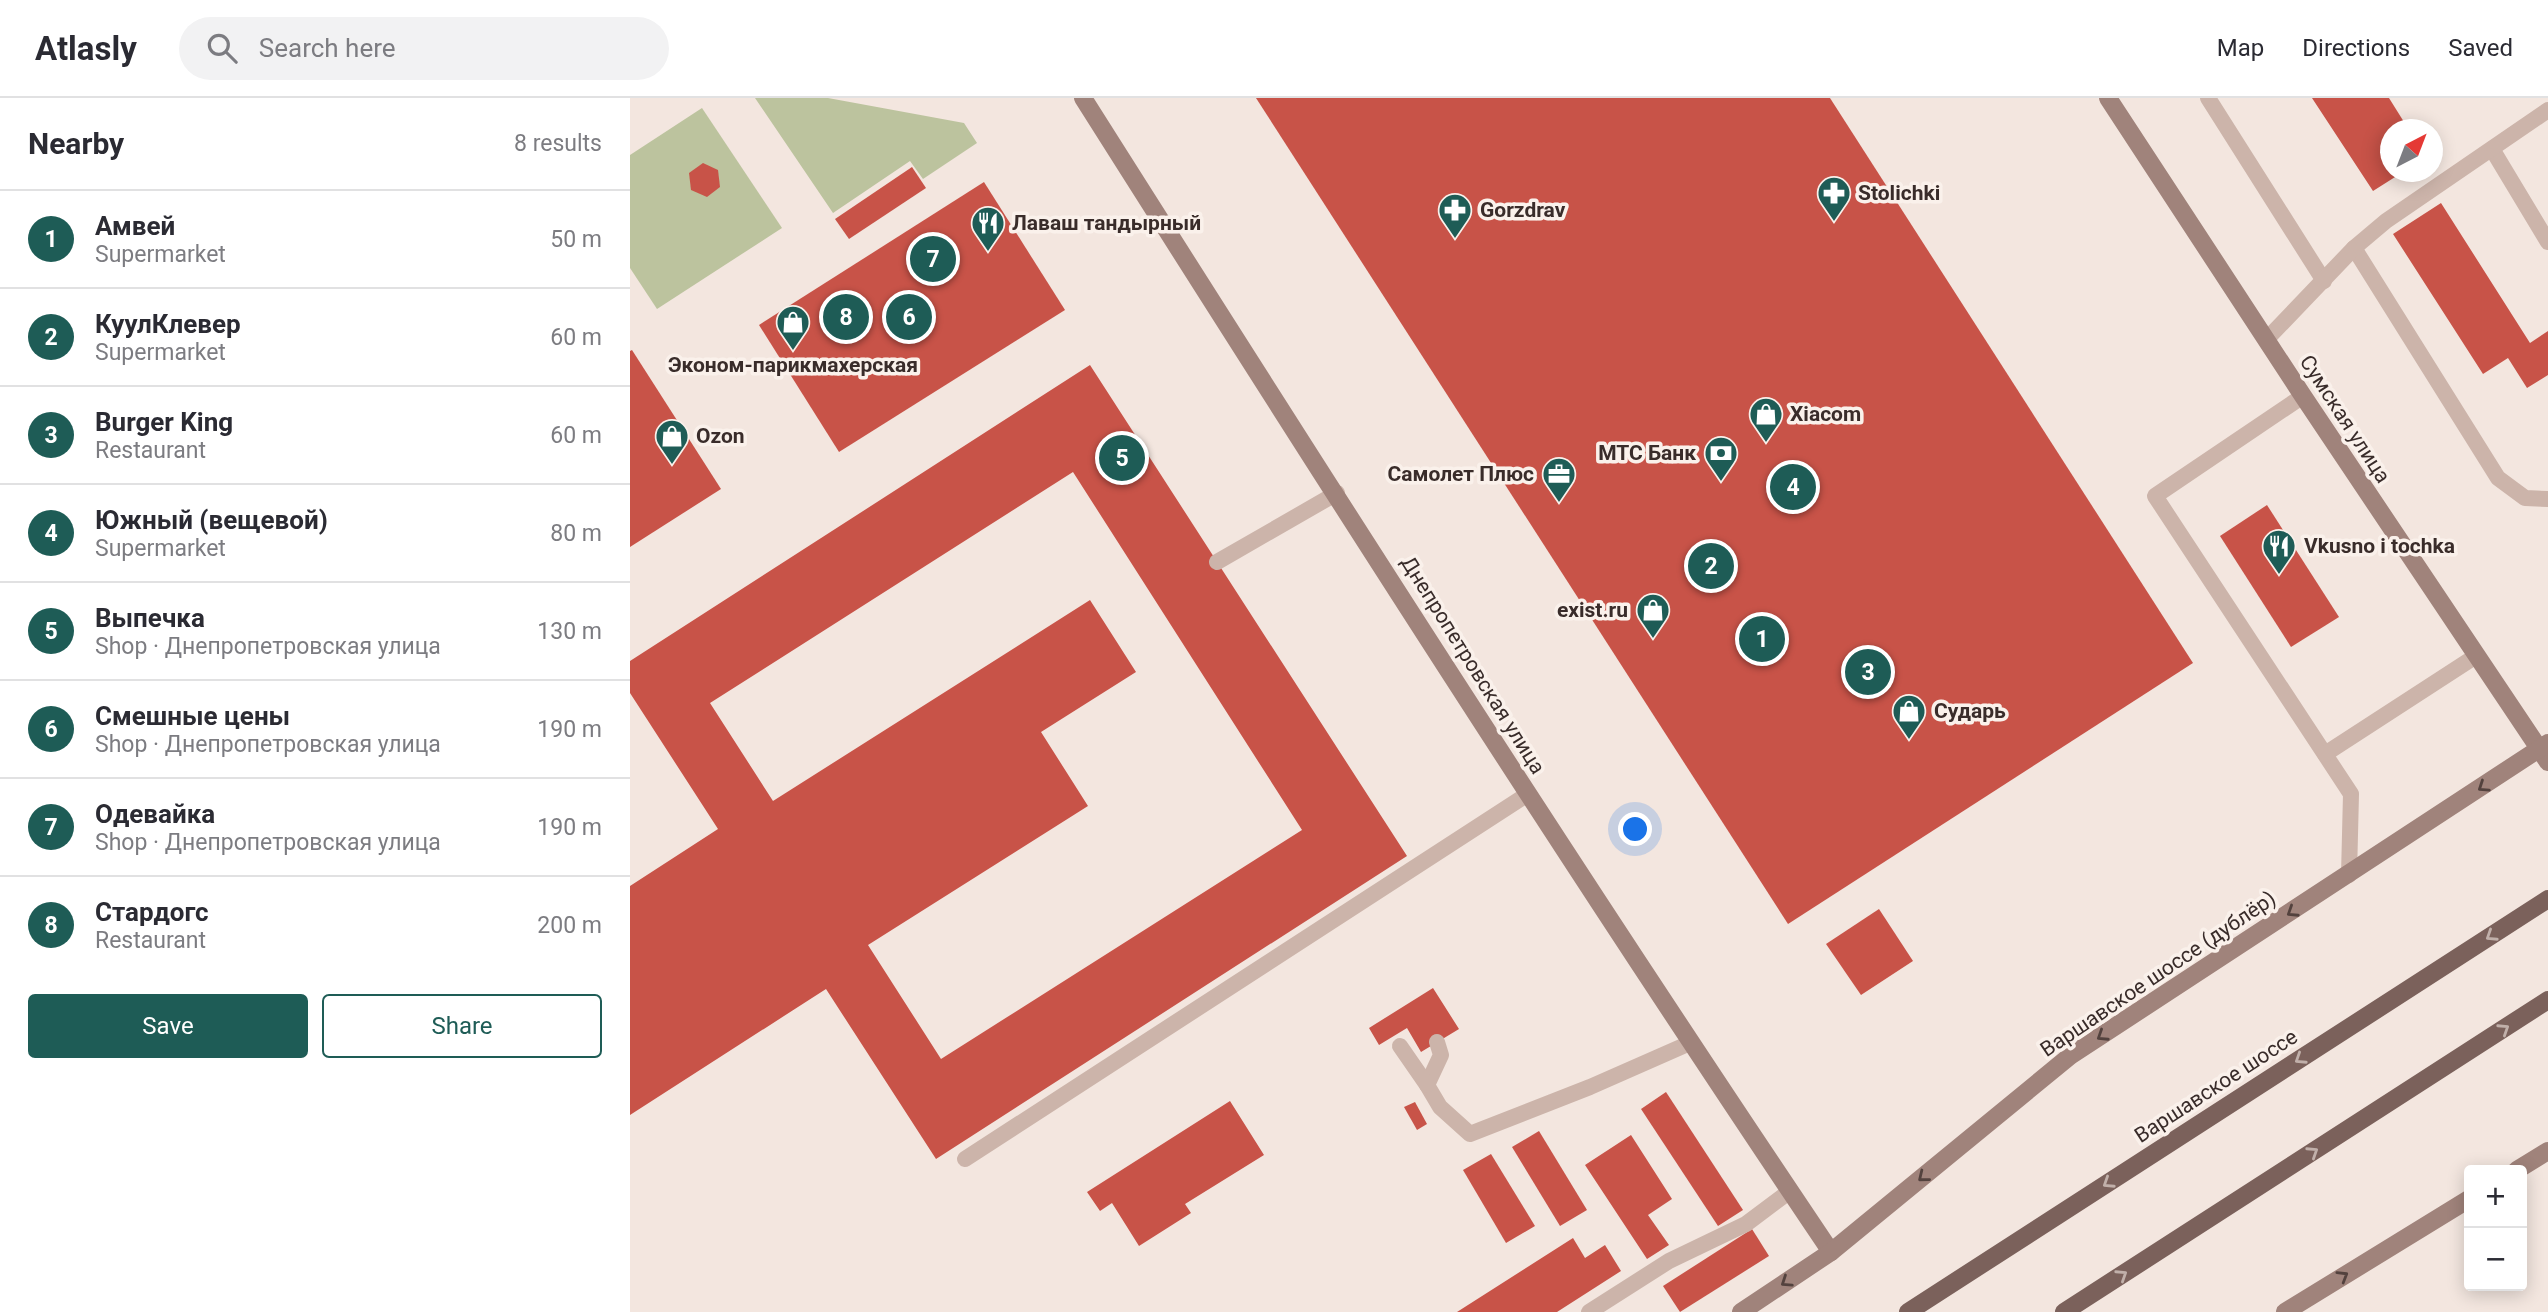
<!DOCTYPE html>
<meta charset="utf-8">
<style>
body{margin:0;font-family:Roboto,sans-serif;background:#f2f2f3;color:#2b2b33}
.controls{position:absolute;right:21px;bottom:21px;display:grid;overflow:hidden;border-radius:7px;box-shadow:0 4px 18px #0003}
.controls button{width:63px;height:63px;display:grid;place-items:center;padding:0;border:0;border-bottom:2px solid #e1e1e2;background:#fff;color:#2b2b33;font:35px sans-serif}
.compass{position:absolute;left:1750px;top:21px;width:63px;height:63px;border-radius:50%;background:#fff;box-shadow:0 4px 18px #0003;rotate:42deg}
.you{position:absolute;left:1006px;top:732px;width:24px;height:24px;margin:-18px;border:5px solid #fff;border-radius:50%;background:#1a73e8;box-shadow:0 0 0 10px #1a73e833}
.badge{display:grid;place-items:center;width:46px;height:46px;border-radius:50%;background:#1e5c56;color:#fff;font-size:23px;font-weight:700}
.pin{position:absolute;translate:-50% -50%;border:4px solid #fff;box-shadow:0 2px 7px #0006}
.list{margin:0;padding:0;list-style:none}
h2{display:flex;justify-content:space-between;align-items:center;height:91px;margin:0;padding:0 28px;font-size:30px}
h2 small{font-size:23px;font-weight:400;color:#7c7c81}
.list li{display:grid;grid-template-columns:46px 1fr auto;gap:21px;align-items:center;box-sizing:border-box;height:98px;padding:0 28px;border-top:2px solid #e1e1e2}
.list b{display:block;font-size:26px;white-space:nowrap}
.list p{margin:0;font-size:23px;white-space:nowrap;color:#7c7c81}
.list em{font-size:23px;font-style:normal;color:#7c7c81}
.actions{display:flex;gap:14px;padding:21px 28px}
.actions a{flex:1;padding:16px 0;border:2px solid #1e5c56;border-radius:7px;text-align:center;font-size:24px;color:#1e5c56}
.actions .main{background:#1e5c56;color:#fff}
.icon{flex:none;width:38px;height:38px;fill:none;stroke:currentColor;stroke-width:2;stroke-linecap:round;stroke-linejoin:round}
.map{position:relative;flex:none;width:1918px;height:1214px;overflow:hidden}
header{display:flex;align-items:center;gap:42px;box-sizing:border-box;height:98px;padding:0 35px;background:#fff;border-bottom:2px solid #e1e1e2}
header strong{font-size:33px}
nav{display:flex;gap:38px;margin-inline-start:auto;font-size:24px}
.search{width:490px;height:63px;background:#f2f2f3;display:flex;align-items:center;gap:18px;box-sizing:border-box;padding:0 24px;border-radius:38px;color:#7c7c81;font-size:26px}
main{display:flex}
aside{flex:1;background:#fff}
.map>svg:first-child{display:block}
.green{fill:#bcc39e}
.building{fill:#c85348;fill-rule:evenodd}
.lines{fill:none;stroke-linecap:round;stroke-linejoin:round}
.lane{stroke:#ccb4aa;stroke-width:16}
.secondary{stroke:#a0837b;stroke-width:18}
.primary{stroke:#7b615b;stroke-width:18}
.oneway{stroke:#53423e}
.oneway2{stroke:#c1b0aa}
.labels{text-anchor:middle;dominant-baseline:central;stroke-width:7;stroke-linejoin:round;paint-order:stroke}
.poi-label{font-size:21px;font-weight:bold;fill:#392c2a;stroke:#faf1eb;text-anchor:start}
.street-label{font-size:21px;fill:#392c2a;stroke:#faf1eb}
</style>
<header>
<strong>Atlasly</strong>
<div class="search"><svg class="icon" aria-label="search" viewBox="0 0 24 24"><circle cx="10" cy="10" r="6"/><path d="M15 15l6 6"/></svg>Search here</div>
<nav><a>Map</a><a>Directions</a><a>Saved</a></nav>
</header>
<main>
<aside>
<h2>Nearby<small>8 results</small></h2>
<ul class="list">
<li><span class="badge">1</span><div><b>Амвей</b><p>Supermarket</p></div><em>50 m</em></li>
<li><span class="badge">2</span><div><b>КуулКлевер</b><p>Supermarket</p></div><em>60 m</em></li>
<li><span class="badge">3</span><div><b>Burger King</b><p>Restaurant</p></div><em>60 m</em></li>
<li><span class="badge">4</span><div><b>Южный (вещевой)</b><p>Supermarket</p></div><em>80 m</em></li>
<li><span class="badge">5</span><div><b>Выпечка</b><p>Shop · Днепропетровская улица</p></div><em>130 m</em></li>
<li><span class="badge">6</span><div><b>Смешные цены</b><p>Shop · Днепропетровская улица</p></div><em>190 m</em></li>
<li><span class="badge">7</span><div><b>Одевайка</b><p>Shop · Днепропетровская улица</p></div><em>190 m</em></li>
<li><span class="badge">8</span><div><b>Стардогс</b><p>Restaurant</p></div><em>200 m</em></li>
</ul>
<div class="actions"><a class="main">Save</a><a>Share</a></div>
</aside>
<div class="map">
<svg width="1918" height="1214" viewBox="0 0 1918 1214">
<rect width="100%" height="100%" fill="#f3e6df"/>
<g class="green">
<polygon points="125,0 198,0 334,25 347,45 293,81 280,63 203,115"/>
<polygon points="72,10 152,130 27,211 0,170 0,57"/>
</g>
<g class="building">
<polygon points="626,0 1200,0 1563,565 1158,826"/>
<polygon points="1682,0 1759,0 1779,32 1760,32 1760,74 1773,74 1743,93"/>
<polygon points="73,65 88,72 90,89 77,99 61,92 59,75"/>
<polygon points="282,69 296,90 219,141 205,121"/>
<polygon points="354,84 435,212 209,354 129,227"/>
<polygon points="1811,105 1900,245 1918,233 1918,277 1897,290 1878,260 1853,276 1763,136"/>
<polygon points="2,252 91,391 0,449 0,253"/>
<path d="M460,267l317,491 -471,303 -110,-170 -196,126v-229l88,-57 -88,-136v-32zM443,374l229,358 -361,229 -73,-114 220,-139 -47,-74 95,-60 -46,-72 -317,201 -63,-98z"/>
<polygon points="1637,407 1709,519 1661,549 1590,438"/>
<polygon points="1249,811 1283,863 1231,897 1196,846"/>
<polygon points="803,890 829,931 791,954 777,930 749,947 739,930"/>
<polygon points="1036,994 1113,1112 1088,1128 1011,1011"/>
<polygon points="600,1003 634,1057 555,1106 561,1115 509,1148 482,1105 470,1113 457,1094"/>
<polygon points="785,1004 797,1026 787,1032 774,1009"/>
<polygon points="909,1033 957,1112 930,1128 882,1049"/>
<polygon points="1001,1037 1042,1101 1018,1117 1039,1147 1017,1161 955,1067"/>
<polygon points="861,1056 905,1128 876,1145 833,1072"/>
<polygon points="1122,1131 1139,1158 1050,1214 1033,1188"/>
<polygon points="943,1140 955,1160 975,1147 991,1173 927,1214 827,1214"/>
</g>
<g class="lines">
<g class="lane">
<polyline points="1578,0 1694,183"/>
<polyline points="1862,51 1918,144"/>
<polyline points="1724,150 1868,380 1895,400 1918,401"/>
<polyline points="1636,242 1724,150 1756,123 1918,12"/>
<polyline points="1673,298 1525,398 1721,696 1719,777"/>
<polyline points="587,464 707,395"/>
<polyline points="1695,656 1846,558"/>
<polyline points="807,944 811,957 797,987 810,1009 840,1036 960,989 1060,945"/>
<polyline points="770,948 797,987"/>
<polyline points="335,1061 898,696"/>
<polyline points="959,1214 1039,1163 1116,1126 1160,1093"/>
</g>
<g class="secondary">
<path d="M453,0c245,387 492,774 748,1154"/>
<polyline points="1478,0 1673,298 1918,664"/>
<polyline points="1887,1072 1918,1053"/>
<polyline points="1111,1214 1201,1154 1440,958 1918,645"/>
<polyline points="1655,1214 1839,1101"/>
</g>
<g class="primary">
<polyline points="1278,1214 1918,801"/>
<polyline points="1434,1214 1918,902"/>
</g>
</g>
<defs><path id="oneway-chevron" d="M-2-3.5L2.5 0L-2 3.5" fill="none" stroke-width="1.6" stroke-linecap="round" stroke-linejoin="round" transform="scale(1.75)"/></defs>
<g class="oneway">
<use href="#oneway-chevron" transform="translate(1853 689) rotate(146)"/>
<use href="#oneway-chevron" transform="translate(1662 814) rotate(147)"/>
<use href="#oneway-chevron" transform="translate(1472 938) rotate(147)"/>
<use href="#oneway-chevron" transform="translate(1293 1079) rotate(141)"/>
<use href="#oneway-chevron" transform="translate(1713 1178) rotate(-31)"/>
<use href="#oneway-chevron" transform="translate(1156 1184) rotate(146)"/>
</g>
<g class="oneway2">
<use href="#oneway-chevron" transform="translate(1861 838) rotate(147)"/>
<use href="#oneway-chevron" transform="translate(1874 931) rotate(-33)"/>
<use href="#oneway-chevron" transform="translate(1670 961) rotate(147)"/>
<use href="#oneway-chevron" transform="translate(1683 1054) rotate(-33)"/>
<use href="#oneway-chevron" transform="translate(1478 1085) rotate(147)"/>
<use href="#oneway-chevron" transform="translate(1492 1177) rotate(-33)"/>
</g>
<defs>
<symbol id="pharmacy-pin" viewBox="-11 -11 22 30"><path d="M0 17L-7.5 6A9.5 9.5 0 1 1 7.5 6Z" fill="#1e5c56" stroke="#faf1eb"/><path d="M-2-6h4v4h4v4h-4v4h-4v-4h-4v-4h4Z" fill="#fff"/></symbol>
<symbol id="restaurant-pin" viewBox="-11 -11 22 30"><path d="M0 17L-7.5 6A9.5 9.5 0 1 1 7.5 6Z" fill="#1e5c56" stroke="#faf1eb"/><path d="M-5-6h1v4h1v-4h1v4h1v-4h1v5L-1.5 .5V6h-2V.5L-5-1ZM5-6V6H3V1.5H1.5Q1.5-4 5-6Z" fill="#fff"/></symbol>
<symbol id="shop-pin" viewBox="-11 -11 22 30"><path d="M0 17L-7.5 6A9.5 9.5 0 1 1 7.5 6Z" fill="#1e5c56" stroke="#faf1eb"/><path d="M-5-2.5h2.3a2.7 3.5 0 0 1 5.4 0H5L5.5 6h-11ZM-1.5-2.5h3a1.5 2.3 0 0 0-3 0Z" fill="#fff"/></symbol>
<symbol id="bank-pin" viewBox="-11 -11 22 30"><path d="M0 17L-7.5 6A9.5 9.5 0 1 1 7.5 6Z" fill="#1e5c56" stroke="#faf1eb"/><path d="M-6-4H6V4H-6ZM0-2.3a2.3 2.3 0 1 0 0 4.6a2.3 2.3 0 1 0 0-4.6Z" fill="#fff"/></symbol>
<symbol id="office-pin" viewBox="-11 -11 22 30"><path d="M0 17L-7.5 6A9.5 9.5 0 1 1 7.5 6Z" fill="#1e5c56" stroke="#faf1eb"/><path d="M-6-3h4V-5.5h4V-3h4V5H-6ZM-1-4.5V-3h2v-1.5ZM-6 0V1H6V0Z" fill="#fff"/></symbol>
</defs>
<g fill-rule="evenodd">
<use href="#pharmacy-pin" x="1185" y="76" width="38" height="52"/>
<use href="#pharmacy-pin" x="806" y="93" width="38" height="52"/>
<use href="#restaurant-pin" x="339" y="106" width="38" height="52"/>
<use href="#shop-pin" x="144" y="205" width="38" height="52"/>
<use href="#shop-pin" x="1117" y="297" width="38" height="52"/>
<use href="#shop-pin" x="23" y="319" width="38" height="52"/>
<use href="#bank-pin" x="1072" y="336" width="38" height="52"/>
<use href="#office-pin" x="910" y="357" width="38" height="52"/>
<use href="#restaurant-pin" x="1630" y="429" width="38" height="52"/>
<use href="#shop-pin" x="1004" y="493" width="38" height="52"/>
<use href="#shop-pin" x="1260" y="594" width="38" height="52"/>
</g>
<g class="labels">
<g class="poi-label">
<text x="1228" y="95">Stolichki</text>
<text x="850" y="112">Gorzdrav</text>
<text x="382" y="125">Лаваш тандырный</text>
<text x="163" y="267" text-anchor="middle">Эконом-парикмахерская</text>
<text x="1160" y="316">Xiacom</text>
<text x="66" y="338">Ozon</text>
<text x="1066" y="355" text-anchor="end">МТС Банк</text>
<text x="904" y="376" text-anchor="end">Самолет Плюс</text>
<text x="1674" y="448">Vkusno i tochka</text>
<text x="998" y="512" text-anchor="end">exist.ru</text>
<text x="1304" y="613">Сударь</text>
</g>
<g class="street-label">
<text transform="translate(1715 321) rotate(57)">Сумская улица</text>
<text transform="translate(843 567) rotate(58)">Днепропетровская улица</text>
<text transform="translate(1528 876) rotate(-34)">Варшавское шоссе (дублёр)</text>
<text transform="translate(1586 988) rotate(-33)">Варшавское шоссе</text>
</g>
</g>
</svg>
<div class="controls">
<button>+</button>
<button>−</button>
</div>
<svg class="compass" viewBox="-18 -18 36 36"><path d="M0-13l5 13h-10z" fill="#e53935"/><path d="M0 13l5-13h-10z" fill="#7c7c81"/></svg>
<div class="you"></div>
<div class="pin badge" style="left:1132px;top:541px">1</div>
<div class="pin badge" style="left:1081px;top:468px">2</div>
<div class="pin badge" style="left:1238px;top:574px">3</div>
<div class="pin badge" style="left:1163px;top:389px">4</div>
<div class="pin badge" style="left:492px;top:360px">5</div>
<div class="pin badge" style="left:279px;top:219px">6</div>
<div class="pin badge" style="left:303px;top:161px">7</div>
<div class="pin badge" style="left:216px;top:219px">8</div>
</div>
</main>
